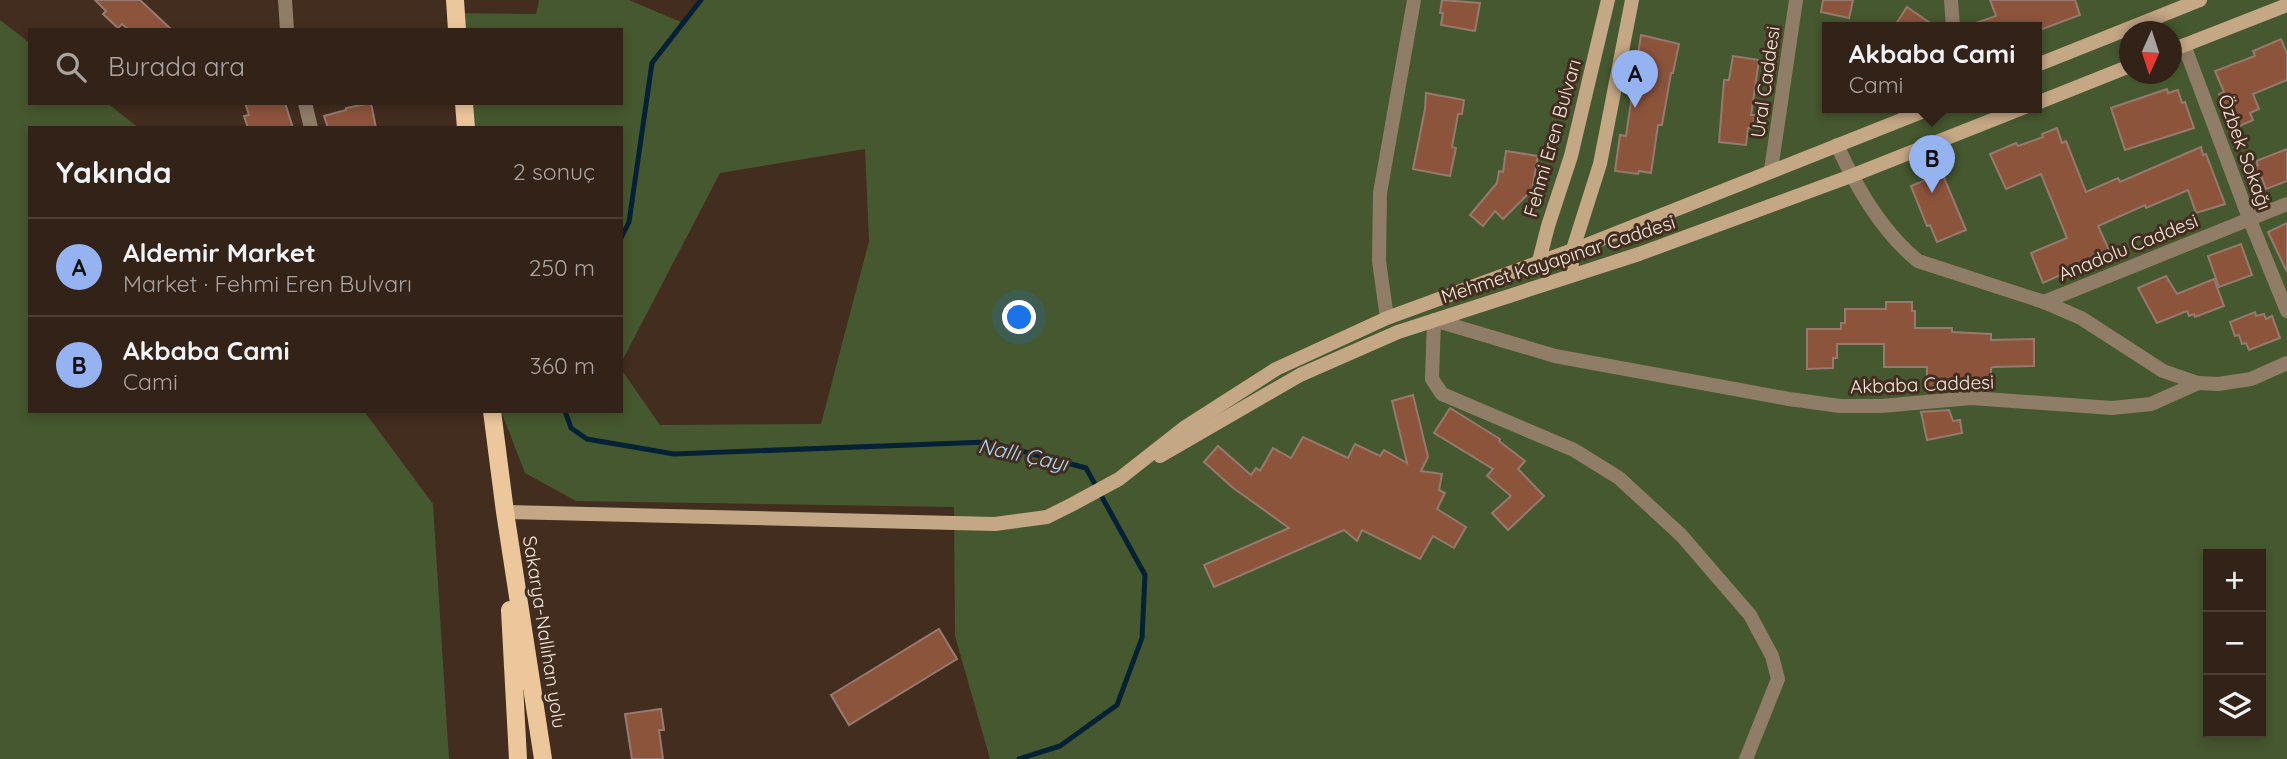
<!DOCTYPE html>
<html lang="tr">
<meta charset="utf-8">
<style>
body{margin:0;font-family:Quicksand,sans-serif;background:#3a2a20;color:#f1f3f6}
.controls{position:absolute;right:21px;bottom:21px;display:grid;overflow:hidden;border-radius:0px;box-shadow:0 4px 10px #0003}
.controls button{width:63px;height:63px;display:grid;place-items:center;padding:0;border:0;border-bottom:2px solid #4d3f36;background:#322217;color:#f1f3f6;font:35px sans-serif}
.compass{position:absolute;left:2119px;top:21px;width:63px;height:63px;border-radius:50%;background:#322217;box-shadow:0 4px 10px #0003;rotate:183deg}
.you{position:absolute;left:1020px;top:318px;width:24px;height:24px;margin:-18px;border:5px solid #fff;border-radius:50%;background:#1a73e8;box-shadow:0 0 0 10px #1a73e833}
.badge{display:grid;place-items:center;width:46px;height:46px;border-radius:50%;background:#95b2f1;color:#111;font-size:23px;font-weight:700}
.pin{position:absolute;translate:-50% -58px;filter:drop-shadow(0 2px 4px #0008)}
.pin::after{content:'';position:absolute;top:37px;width:24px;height:21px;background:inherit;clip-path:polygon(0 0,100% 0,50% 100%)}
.popup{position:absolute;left:1822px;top:22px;width:220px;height:91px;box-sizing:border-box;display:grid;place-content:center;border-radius:0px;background:#322217;filter:drop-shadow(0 2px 5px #0005);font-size:23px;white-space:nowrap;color:#a8a4a1}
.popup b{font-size:26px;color:#f1f3f6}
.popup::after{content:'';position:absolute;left:50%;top:100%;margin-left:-14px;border:14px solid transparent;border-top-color:#322217}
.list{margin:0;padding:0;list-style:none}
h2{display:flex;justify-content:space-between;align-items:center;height:91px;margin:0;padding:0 28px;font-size:30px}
h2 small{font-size:23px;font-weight:400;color:#a8a4a1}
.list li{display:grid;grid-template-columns:46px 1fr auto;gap:21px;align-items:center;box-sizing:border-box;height:98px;padding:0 28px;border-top:2px solid #4d3f36}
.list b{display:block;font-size:26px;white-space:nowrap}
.list p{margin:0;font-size:23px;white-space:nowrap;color:#a8a4a1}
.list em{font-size:23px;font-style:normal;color:#a8a4a1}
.icon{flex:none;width:38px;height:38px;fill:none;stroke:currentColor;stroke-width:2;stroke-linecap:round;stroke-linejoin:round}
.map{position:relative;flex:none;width:2287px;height:759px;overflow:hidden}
.search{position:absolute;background:#322217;box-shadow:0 4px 10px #0003;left:28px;top:28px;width:595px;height:77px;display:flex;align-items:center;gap:18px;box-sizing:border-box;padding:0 24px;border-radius:0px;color:#a8a4a1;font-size:26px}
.panel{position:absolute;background:#322217;box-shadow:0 4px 10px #0003;left:28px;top:126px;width:595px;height:287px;border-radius:0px}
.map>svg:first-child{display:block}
.green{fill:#46582f;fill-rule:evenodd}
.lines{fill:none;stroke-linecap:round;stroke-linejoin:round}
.stream{stroke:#052135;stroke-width:5}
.building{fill:#8d543c;stroke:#967a6f;stroke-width:2}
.street{stroke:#907d68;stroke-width:14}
.secondary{stroke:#c4a785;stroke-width:14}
.primary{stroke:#edc79c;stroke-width:18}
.labels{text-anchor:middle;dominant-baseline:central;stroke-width:6;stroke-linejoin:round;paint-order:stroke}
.street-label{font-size:19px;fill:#f7e9e0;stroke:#432d1f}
.water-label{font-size:21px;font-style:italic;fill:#acd8fc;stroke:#432d1f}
</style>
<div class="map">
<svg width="2287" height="759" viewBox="0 0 2287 759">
<rect width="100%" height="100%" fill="#432d1f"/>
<g class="green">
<path d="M539,0h90l54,23 19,-23h1585v759h-1297l-35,-123 -1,-129 -378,-6 -51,-28 -24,-62h120v-42l39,56 161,-1 48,-183 -4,-92 -145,24 -99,190v-235h-155l-2,-25h157v-73h-164l-1,-17 80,1zM1827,27h210v80h-210zM2130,32h42v42h-42zM2208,554h53v179h-53z"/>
<polygon points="0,20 30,43 30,103 107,103 139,128 30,128 30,411 364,411 433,504 449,759 0,759"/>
</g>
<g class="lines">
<g class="stream">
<polyline points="621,238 629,222 652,63 701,0"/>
<polyline points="565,411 571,428 587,439 674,454 987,442 1086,468 1145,575 1142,638 1117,705 1060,746 1019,759"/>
</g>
</g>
<g class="building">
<polygon points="95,0 140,0 172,30 129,30 122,24 118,28 103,14 106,11"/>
<polygon points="1442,0 1480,3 1475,31 1441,25 1443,13 1440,13"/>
<polygon points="1823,0 1853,0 1849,18 1821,12"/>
<polygon points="1990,0 2075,0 2080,15 2037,31 2037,27 1970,27 1970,25 1996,16"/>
<polygon points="1907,7 1936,27 1894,27"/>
<polygon points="1641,35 1679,44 1673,73 1671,73 1662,125 1658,125 1651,173 1639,171 1638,174 1615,171 1620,135 1626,136"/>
<polygon points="2281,39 2287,54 2287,80 2253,94 2259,109 2250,113 2253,120 2233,129 2219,94 2224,92 2215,71 2255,56 2253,51"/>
<polygon points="1733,56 1759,60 1751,115 1755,115 1753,128 1748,128 1746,145 1719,142 1724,80 1729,80"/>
<polygon points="2167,89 2168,93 2178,90 2182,103 2185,102 2194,128 2125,150 2111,108"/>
<polygon points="1426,93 1464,100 1462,114 1458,114 1452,147 1456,148 1450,176 1413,169 1425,109"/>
<polygon points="245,103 285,103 293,128 248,128 244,116 249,115"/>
<polygon points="371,103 376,128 328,128 324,116 346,110 346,108"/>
<polygon points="2057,128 2062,143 2066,141 2086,192 2118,178 2120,182 2201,147 2203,155 2206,154 2225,204 2196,213 2188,190 2146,208 2145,205 2098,226 2110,252 2043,283 2031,253 2067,238 2041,174 2006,189 1990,154 2016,143 2018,146 2043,137 2042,134"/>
<polygon points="2287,149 2287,181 2266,189 2262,178 2258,180 2253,167 2258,165 2256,161"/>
<polygon points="1506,151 1538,156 1532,190 1503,219 1495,211 1483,226 1470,215 1497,183 1499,171 1503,172"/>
<polygon points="1942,173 1966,230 1937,242 1930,225 1927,226 1911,186"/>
<polygon points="2287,223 2287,272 2268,232"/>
<polygon points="2241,244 2252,275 2219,287 2208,256"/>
<polygon points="2166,276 2177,294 2214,279 2224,306 2195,317 2194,314 2189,316 2187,311 2157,323 2138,288"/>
<polygon points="1886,302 1912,302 1912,311 1915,311 1915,328 1952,328 1952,332 1991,334 1991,340 2034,339 2034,366 1994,367 1991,368 1991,385 1946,385 1947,390 1927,392 1927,367 1884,367 1884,344 1837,344 1837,358 1833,358 1833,368 1807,369 1807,329 1841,329 1841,323 1845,323 1845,309 1886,309"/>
<polygon points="2255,312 2256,316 2264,314 2266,319 2272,316 2280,338 2249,350 2246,343 2242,344 2239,335 2235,336 2230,322"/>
<polygon points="1413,395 1428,457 1421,471 1442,474 1439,490 1445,493 1437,509 1466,527 1454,548 1433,536 1420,559 1362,530 1357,541 1344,530 1214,587 1204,565 1289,528 1232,487 1204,462 1218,446 1251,475 1256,468 1260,471 1273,448 1291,458 1303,437 1348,458 1355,444 1380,456 1384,450 1407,463 1392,401"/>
<polygon points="1450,408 1500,439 1499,441 1525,461 1518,469 1544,496 1508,530 1492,513 1511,496 1487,476 1493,469 1434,433"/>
<polygon points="1949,410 1953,421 1960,420 1962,433 1927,440 1921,412"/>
<polygon points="939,629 957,659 849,725 831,695"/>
<polygon points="661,709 664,730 659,730 663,759 632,759 625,714"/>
</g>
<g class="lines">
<g class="street">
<polyline points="285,0 287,30"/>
<polyline points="1951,0 1953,27"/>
<polyline points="2184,45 2249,218 2287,311"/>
<polyline points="305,103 311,128"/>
<path d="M1837,145c19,42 45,87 81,116l126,41 37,16 82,53 35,12"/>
<polyline points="1771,170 1796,0"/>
<polyline points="2044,302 2287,204"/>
<polyline points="1387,318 1379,261 1380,193 1414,0"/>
<polyline points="1746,759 1778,679 1772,656 1750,615 1681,535 1619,478 1574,450 1442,394 1432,379 1434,320 1555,356 1789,399 1840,406 1881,406 1971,398 2112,408 2151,404 2198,383 2218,384 2251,379 2287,363"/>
</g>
<g class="secondary">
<polyline points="2172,50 2287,5"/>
<polyline points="2037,65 2200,0"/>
<polyline points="2037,103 2130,66"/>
<polyline points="1537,269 1548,226 1571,156 1608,0"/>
<polyline points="1571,275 1573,249 1600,164 1632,0"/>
<polyline points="1160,456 1300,375 1398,332 1639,254 1851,176 2025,107"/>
<polyline points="505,512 995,524 1047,517 1073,504 1119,479 1184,428 1276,369 1387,318 1589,244 1934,107"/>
</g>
<g class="primary">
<polyline points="455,0 457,30"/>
<polyline points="464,103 466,128"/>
<polyline points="492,411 505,512 543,759"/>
<polyline points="510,610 518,759"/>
</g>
</g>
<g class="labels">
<g class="street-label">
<text transform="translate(1765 82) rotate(-82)">Ural Caddesi</text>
<text transform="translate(1552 138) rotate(-74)">Fehmi Eren Bulvarı</text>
<text transform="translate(2245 152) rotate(70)">Özbek Sokağı</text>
<text transform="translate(2128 247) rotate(-22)">Anadolu Caddesi</text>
<text transform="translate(1558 259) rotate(-18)">Mehmet Kayapınar Caddesi</text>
<text transform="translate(1922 384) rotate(-2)">Akbaba Caddesi</text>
<text transform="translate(545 632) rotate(81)">Sakarya-Nallıhan yolu</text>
</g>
<g class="water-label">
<text transform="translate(1023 454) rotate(12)">Nallı Çayı</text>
</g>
</g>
</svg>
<div class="controls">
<button>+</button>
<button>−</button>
<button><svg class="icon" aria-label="layers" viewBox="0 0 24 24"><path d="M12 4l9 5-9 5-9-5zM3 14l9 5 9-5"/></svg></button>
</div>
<svg class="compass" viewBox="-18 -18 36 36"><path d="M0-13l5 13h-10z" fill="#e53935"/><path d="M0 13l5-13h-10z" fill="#a8a4a1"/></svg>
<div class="you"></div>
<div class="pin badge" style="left:1635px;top:108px">A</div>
<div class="pin badge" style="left:1932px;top:193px">B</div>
<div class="popup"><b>Akbaba Cami</b>Cami</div>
<div class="search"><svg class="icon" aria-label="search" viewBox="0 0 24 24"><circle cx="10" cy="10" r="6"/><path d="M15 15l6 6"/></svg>Burada ara</div>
<section class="panel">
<h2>Yakında<small>2 sonuç</small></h2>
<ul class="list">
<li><span class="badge">A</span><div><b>Aldemir Market</b><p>Market · Fehmi Eren Bulvarı</p></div><em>250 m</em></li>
<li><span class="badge">B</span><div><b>Akbaba Cami</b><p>Cami</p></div><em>360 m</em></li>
</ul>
</section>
</div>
